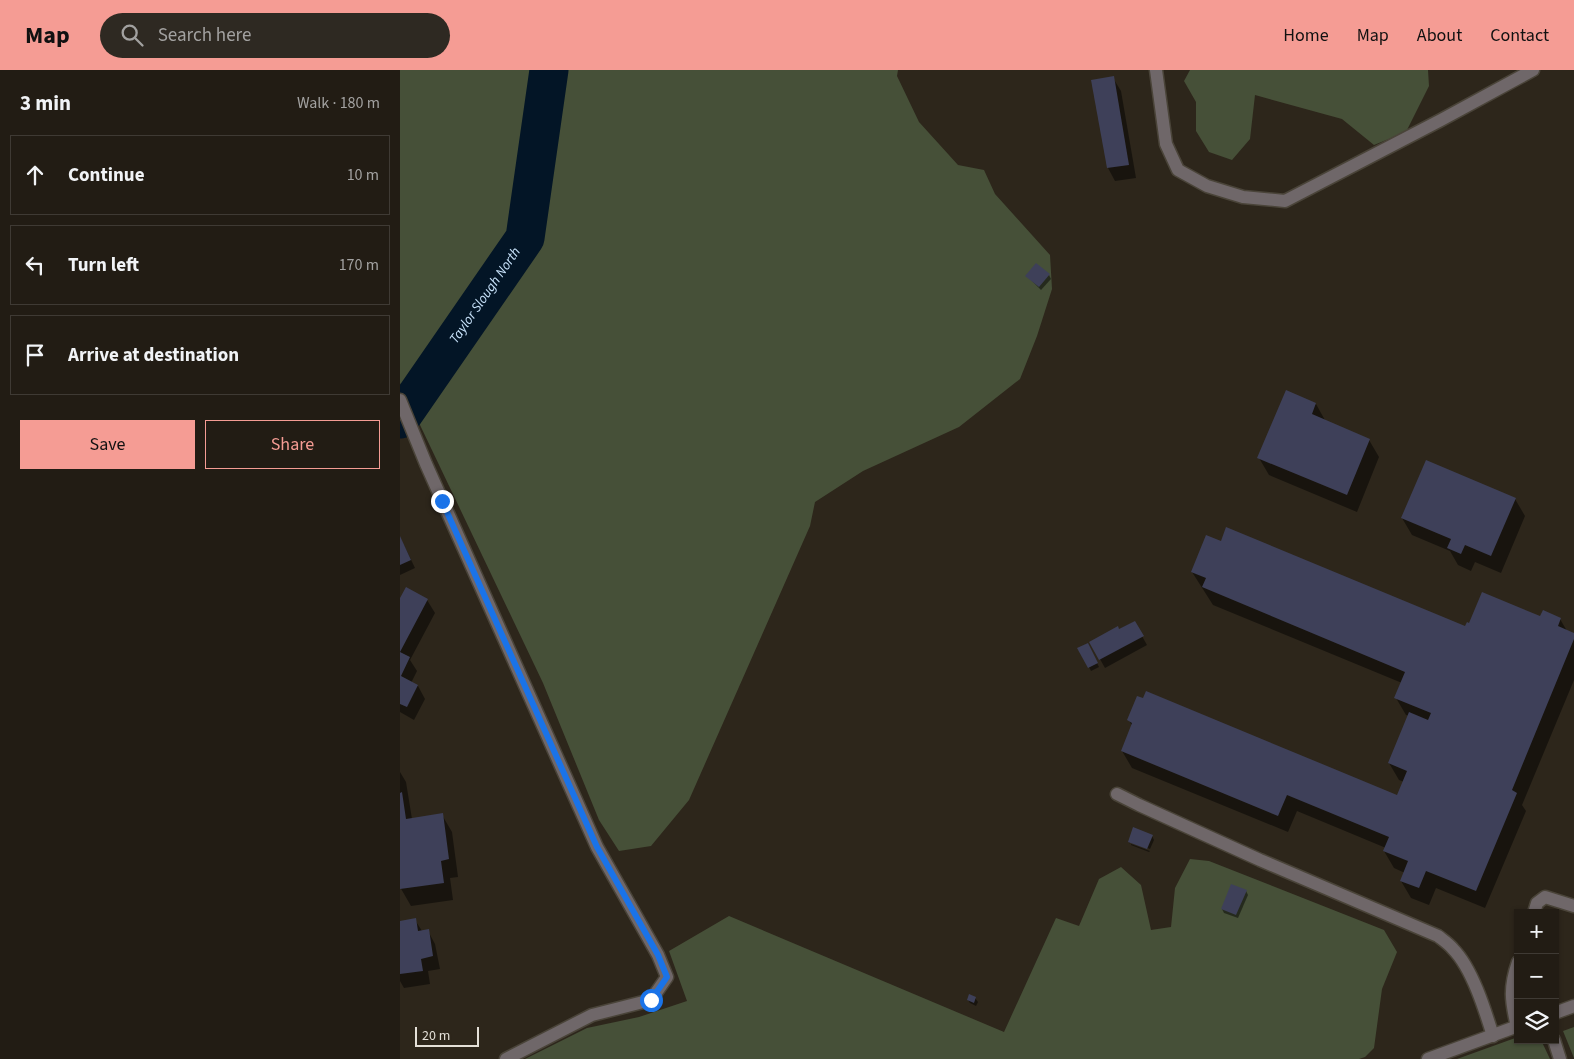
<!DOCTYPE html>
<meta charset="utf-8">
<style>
body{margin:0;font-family:"Source Sans 3",sans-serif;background:#2e2922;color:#f1f3f6}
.controls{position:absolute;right:15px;bottom:15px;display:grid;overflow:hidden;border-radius:0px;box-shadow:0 1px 4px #0004}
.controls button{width:45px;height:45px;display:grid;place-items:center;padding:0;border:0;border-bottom:1px solid #3f3a34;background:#221c14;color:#f1f3f6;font:25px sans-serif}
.scale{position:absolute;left:15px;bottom:12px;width:64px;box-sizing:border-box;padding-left:5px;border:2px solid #e4e0d8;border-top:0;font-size:14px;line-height:18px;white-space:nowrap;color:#e4e0d8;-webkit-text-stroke:4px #2d261b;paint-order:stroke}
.stop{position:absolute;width:15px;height:15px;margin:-11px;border:4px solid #1a73e8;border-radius:50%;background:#fff}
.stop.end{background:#1a73e8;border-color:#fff;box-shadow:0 1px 5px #0008}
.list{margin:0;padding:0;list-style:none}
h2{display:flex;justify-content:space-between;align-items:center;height:65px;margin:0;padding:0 20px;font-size:21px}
h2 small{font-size:16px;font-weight:400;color:#a2a1a0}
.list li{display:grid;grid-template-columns:32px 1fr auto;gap:15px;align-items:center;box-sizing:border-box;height:80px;margin:0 10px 10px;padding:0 10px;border:1px solid #3f3a34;border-radius:0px}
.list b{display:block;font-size:19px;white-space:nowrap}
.list em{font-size:16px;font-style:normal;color:#a2a1a0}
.actions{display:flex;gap:10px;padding:15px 20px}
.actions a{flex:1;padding:11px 0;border:1px solid #f59c94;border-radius:0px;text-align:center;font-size:18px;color:#f59c94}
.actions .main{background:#f59c94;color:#111}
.icon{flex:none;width:28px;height:28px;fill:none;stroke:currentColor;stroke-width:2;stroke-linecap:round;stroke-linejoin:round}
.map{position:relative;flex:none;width:1174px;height:989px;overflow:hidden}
header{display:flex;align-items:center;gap:30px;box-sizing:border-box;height:70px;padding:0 25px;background:#f59c94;color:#111}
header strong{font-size:24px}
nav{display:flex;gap:28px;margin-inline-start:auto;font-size:18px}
.search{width:350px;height:45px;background:#2e2922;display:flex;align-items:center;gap:12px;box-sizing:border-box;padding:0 18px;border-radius:28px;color:#a2a1a0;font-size:19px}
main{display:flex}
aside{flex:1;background:#221c14}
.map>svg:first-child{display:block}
.green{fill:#465038}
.shadow{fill:#0007}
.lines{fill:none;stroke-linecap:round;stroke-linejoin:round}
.river{stroke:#031526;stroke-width:39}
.building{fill:#3e4059}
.minor-casing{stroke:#4a4439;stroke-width:15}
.minor{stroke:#6f6769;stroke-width:12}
.route{stroke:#1a73e8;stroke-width:6}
.labels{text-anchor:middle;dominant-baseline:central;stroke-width:4.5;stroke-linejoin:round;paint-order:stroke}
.water-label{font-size:14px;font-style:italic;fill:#c8e2fa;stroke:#2d261b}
</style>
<header>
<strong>Map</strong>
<div class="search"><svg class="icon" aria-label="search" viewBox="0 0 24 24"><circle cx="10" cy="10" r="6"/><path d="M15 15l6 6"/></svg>Search here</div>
<nav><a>Home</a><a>Map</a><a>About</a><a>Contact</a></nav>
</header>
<main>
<aside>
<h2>3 min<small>Walk · 180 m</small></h2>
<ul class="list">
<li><svg class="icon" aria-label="ahead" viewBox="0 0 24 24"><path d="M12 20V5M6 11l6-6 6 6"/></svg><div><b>Continue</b></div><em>10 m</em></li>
<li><svg class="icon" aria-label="left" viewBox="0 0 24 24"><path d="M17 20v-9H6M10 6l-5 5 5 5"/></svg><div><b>Turn left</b></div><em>170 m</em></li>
<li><svg class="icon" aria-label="arrive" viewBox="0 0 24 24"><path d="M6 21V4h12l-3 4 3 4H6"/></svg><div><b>Arrive at destination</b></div></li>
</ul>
<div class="actions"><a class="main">Save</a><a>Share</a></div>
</aside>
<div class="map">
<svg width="1174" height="989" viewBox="0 0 1174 989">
<rect width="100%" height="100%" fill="#2d261b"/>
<g class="green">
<polygon points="0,0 498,0 497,6 519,52 558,95 584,100 595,124 650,185 652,219 637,266 620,309 559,357 463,401 415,432 410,456 289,730 251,776 219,781 199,750 143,613 0,313"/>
<polygon points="790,0 1028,0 1029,16 1006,62 974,75 942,49 855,25 850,69 832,90 809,82 796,61 796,32 784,11"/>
<polygon points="790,789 809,791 984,860 997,882 982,919 974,978 965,987 959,989 125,989 187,958 239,947 287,931 269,881 329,846 604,962 656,848 679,856 699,809 721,797 741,815 751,860 771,857 775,818"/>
<polygon points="1174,957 1174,988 1163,961"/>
<polygon points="1118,967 1118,970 1141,970 1150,989 1057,989"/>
</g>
<g class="shadow">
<polygon points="713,8 721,21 736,108 715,111 708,98 693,11"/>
<polygon points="649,205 651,209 641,220 627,206"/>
<polygon points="916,334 926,352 969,370 979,387 957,442 869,405 859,388"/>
<polygon points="1115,429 1125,446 1101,503 1075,492 1071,501 1058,495 1050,481 1012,465 1002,448"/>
<polygon points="0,467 15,498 0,505"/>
<polygon points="792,502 1066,558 1141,547 1160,549 1167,561 1174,564 1174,610 1122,735 1126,741 1085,838 1036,818 1029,835 1011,828 1001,811 1005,803 994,798 984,781 986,778 897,741 888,762 732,698 722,681 732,656 729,650 998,726 1004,712 999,710 989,693 1009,646 1006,645 996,628 1002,613 813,535"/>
<polygon points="27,530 35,543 10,590 17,601 11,613 18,616 25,629 14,650 0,642 0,531"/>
<polygon points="734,552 747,575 705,598 691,573"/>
<polygon points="688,574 699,597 691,601 679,578"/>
<polygon points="0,702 6,712 12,749 42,745 52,762 58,807 50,808 53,830 11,836 0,817"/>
<polygon points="752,766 754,770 750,779 730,771 730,774 729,771"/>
<polygon points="731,774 750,781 749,782 731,775"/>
<polygon points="846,821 848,825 838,848 824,843 822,839"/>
<polygon points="15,850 22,861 28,861 35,874 40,899 28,901 30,914 4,918 0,911 0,852"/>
<polygon points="575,928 578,932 576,936 570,933 568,930"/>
</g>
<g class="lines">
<path class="river" id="s1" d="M0,349l125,-181 24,-168"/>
</g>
<g class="building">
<polygon points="714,6 729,95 707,98 691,10"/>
<polygon points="636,193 650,204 639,217 625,206"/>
<polygon points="886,320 916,333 912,344 970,369 947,425 857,388"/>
<polygon points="1026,390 1116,428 1091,486 1065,475 1061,484 1047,478 1051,469 1001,448"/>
<polygon points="826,457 1065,556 1067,552 1069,553 1082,522 1140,546 1143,540 1161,548 1158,556 1174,563 1174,569 1112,720 1117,723 1076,821 1026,801 1019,818 1000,811 1008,791 983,781 989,767 887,725 878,746 721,681 732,653 727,650 737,626 743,628 746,621 997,725 1007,701 988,693 1009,642 1028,650 1031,643 994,628 1005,602 802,517 806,508 791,502 806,465 821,471"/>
<polygon points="0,466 11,490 0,495"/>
<polygon points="6,517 28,529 0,582 10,587 1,606 18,615 7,637 0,634 0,528"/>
<polygon points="735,551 744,566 699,590 689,572 718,556 719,559"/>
<polygon points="688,573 698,593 688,598 677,578"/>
<polygon points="2,722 6,749 43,743 49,789 41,791 44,813 0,819 0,723"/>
<polygon points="733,757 753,765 747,779 728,772"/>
<polygon points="831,814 847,820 836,845 821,839"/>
<polygon points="16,848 18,861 29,859 33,886 21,889 23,901 0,904 0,851"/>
<polygon points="569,924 576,927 574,933 567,930"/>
</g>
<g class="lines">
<defs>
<g id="minor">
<polyline points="756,0 766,74 778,100 807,116 843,127 885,131 1041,50 1133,0"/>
<polyline points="0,330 26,394 197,777 258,885 267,907 251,930 192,945 106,989"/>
<path d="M717,724l22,11 121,55 178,76c5,4 11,8 15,13 19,19 32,61 40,87"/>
<polyline points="1134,843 1137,833 1145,827 1174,836"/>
<polyline points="1155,943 1174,936"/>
<path d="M1117,957c-6,-26 -8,-39 1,-65"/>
<polyline points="1154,970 1160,989"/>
<polyline points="1028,989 1118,956"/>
</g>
</defs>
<use href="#minor" class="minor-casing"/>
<use href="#minor" class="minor"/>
</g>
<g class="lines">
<polyline class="route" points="42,431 197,777 258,885 267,907 251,930"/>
</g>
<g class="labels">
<g class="water-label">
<text stroke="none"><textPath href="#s1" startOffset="150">Taylor Slough North</textPath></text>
</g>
</g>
</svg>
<div class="controls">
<button>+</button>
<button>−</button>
<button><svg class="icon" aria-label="layers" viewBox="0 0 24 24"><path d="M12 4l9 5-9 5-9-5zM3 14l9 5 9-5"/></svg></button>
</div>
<div class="scale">20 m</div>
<div class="stop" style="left:251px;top:930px"></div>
<div class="stop end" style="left:42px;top:431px"></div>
</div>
</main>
